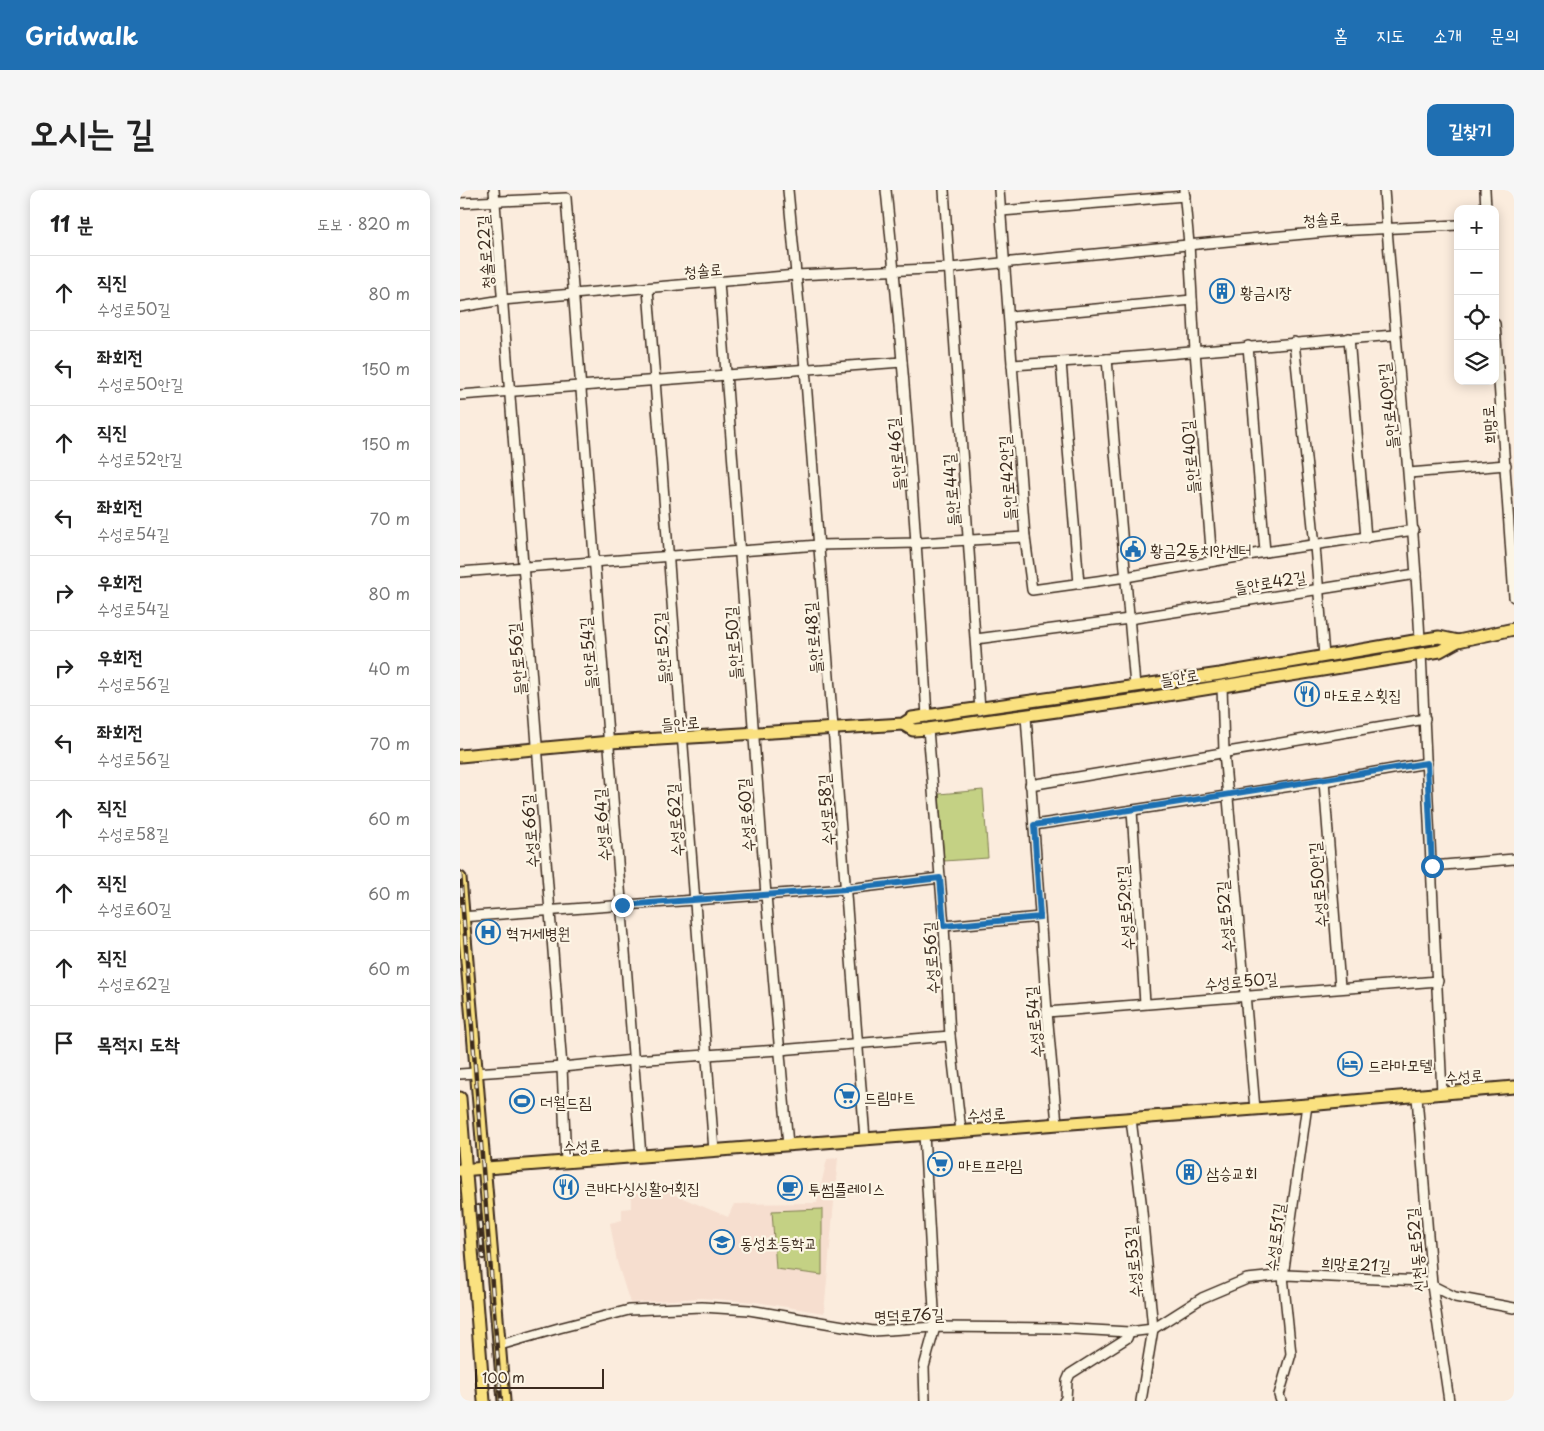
<!DOCTYPE html>
<html lang="ko">
<meta charset="utf-8">
<style>
body{margin:0;font-family:"Playpen Sans","Poor Story",sans-serif;background:#f6f6f6;color:#222}
.controls{position:absolute;right:15px;top:15px;display:grid;overflow:hidden;border-radius:10px;box-shadow:0 2px 12px #0003}
.controls button{width:45px;height:45px;display:grid;place-items:center;padding:0;border:0;border-bottom:1px solid #e0e0e0;background:#fff;color:#222;font:25px sans-serif}
.scale{position:absolute;left:15px;bottom:12px;width:129px;box-sizing:border-box;padding-left:5px;border:2px solid #3b2a1e;border-top:0;font-size:14px;line-height:18px;white-space:nowrap;color:#3b2a1e;-webkit-text-stroke:4px #fcf5e5;paint-order:stroke}
.stop{position:absolute;width:15px;height:15px;margin:-11px;border:4px solid #1f6fb2;border-radius:50%;background:#fff}
.stop.end{background:#1f6fb2;border-color:#fff;box-shadow:0 1px 5px #0008}
.list{margin:0;padding:0;list-style:none}
h2{display:flex;justify-content:space-between;align-items:center;height:65px;margin:0;padding:0 20px;font-size:21px}
h2 small{font-size:16px;font-weight:400;color:#767676}
.list li{display:grid;grid-template-columns:32px 1fr auto;gap:15px;align-items:center;box-sizing:border-box;height:75px;padding:0 20px;border-top:1px solid #e0e0e0}
.list b{display:block;font-size:19px;white-space:nowrap}
.list p{margin:0;font-size:16px;white-space:nowrap;color:#767676}
.list em{font-size:16px;font-style:normal;color:#767676}
.icon{flex:none;width:28px;height:28px;fill:none;stroke:currentColor;stroke-width:2;stroke-linecap:round;stroke-linejoin:round}
.map{position:relative;flex:none;width:1054px;height:1211px;overflow:hidden;border-radius:10px}
header{display:flex;align-items:center;gap:30px;box-sizing:border-box;height:70px;padding:0 25px;background:#1f6fb2;color:#fff}
header strong{font-size:24px}
nav{display:flex;gap:28px;margin-inline-start:auto;font-size:18px}
.intro{display:flex;align-items:center;justify-content:space-between;box-sizing:border-box;height:120px;padding:0 30px}
h1{margin:0;font-size:35px}
.button{padding:12px 22px;border-radius:10px;background:#1f6fb2;color:#fff;font-size:18px;font-weight:700}
main{display:flex;gap:30px;padding:0 30px}
aside{flex:1;background:#fff;border-radius:10px;box-shadow:0 2px 12px #0003}
.map>svg:first-child{display:block}
.built{fill:#f6decf}
.green{fill:#c4d184;stroke:#807e51}
.lines{fill:none;stroke-linecap:round;stroke-linejoin:round}
.minor-casing{stroke:#3b2a1e;stroke-width:12}
.major-casing{stroke:#3b2a1e;stroke-width:15}
.minor{stroke:#fcf5e5;stroke-width:9}
.major{stroke:#fae180;stroke-width:11}
.rail-casing{stroke:#3b2a1e;stroke-width:4.5}
.rail{stroke:#fcf5e5;stroke-width:2.5;stroke-dasharray:8;stroke-linecap:butt}
.route{stroke:#1f6fb2;stroke-width:6}
.labels{text-anchor:middle;dominant-baseline:central;stroke-width:4.5;stroke-linejoin:round;paint-order:stroke}
.street-label{font-size:16px;fill:#3b2a1e;stroke:#fcf5e5}
.poi-label{font-size:16px;fill:#3b2a1e;stroke:#fcf5e5;text-anchor:start}
</style>
<header>
<strong>Gridwalk</strong>
<nav><a>홈</a><a>지도</a><a>소개</a><a>문의</a></nav>
</header>
<div class="intro"><h1>오시는 길</h1><a class="button">길찾기</a></div>
<main>
<aside>
<h2>11 분<small>도보 · 820 m</small></h2>
<ul class="list">
<li><svg class="icon" aria-label="ahead" viewBox="0 0 24 24"><path d="M12 20V5M6 11l6-6 6 6"/></svg><div><b>직진</b><p>수성로50길</p></div><em>80 m</em></li>
<li><svg class="icon" aria-label="left" viewBox="0 0 24 24"><path d="M17 20v-9H6M10 6l-5 5 5 5"/></svg><div><b>좌회전</b><p>수성로50안길</p></div><em>150 m</em></li>
<li><svg class="icon" aria-label="ahead" viewBox="0 0 24 24"><path d="M12 20V5M6 11l6-6 6 6"/></svg><div><b>직진</b><p>수성로52안길</p></div><em>150 m</em></li>
<li><svg class="icon" aria-label="left" viewBox="0 0 24 24"><path d="M17 20v-9H6M10 6l-5 5 5 5"/></svg><div><b>좌회전</b><p>수성로54길</p></div><em>70 m</em></li>
<li><svg class="icon" aria-label="right" viewBox="0 0 24 24"><path d="M7 20v-9h11M14 6l5 5-5 5"/></svg><div><b>우회전</b><p>수성로54길</p></div><em>80 m</em></li>
<li><svg class="icon" aria-label="right" viewBox="0 0 24 24"><path d="M7 20v-9h11M14 6l5 5-5 5"/></svg><div><b>우회전</b><p>수성로56길</p></div><em>40 m</em></li>
<li><svg class="icon" aria-label="left" viewBox="0 0 24 24"><path d="M17 20v-9H6M10 6l-5 5 5 5"/></svg><div><b>좌회전</b><p>수성로56길</p></div><em>70 m</em></li>
<li><svg class="icon" aria-label="ahead" viewBox="0 0 24 24"><path d="M12 20V5M6 11l6-6 6 6"/></svg><div><b>직진</b><p>수성로58길</p></div><em>60 m</em></li>
<li><svg class="icon" aria-label="ahead" viewBox="0 0 24 24"><path d="M12 20V5M6 11l6-6 6 6"/></svg><div><b>직진</b><p>수성로60길</p></div><em>60 m</em></li>
<li><svg class="icon" aria-label="ahead" viewBox="0 0 24 24"><path d="M12 20V5M6 11l6-6 6 6"/></svg><div><b>직진</b><p>수성로62길</p></div><em>60 m</em></li>
<li><svg class="icon" aria-label="arrive" viewBox="0 0 24 24"><path d="M6 21V4h12l-3 4 3 4H6"/></svg><div><b>목적지 도착</b></div></li>
</ul>
</aside>
<div class="map">
<svg width="1054" height="1211" viewBox="0 0 1054 1211">
<rect width="100%" height="100%" fill="#fbecdd"/>
<filter id="ink" filterUnits="userSpaceOnUse"><feTurbulence type="fractalNoise" baseFrequency=".02" numOctaves="2"/><feDisplacementMap in="SourceGraphic" scale="10" xChannelSelector="R" yChannelSelector="G"/><feConvolveMatrix kernelMatrix="1 2 1 2 8 2 1 2 1" color-interpolation-filters="sRGB"/></filter>
<g filter="url(#ink)">
<polygon class="built" points="378,968 364,1123 296,1112 240,1108 170,1113 157,1072 150,1033 162,1030 162,1019 171,1018 171,1003 206,1001 268,1027 274,1014 357,1013 367,969"/>
<g class="green">
<polygon points="523,600 528,668 484,671 479,604"/>
<polygon points="362,1019 362,1085 316,1079 312,1021"/>
</g>
<g class="lines">
<defs>
<g id="minor">
<polyline points="34,0 102,877 106,972"/>
<polyline points="328,0 345,178 405,949"/>
<path d="M426,0c18,175 31,351 41,527"/>
<polyline points="484,0 520,520"/>
<polyline points="539,0 565,347 572,400 666,387 805,362 954,340"/>
<polyline points="724,0 729,54 735,161 752,371"/>
<path d="M924,0c11,150 28,299 36,450"/>
<polyline points="1025,0 1026,19"/>
<polyline points="0,13 106,8 181,966"/>
<polyline points="541,21 725,6"/>
<polyline points="259,92 306,705 328,955"/>
<polyline points="188,99 254,961"/>
<polyline points="0,117 42,110 336,85 490,78 789,49 877,41 998,35"/>
<polyline points="549,127 732,110"/>
<polyline points="1035,134 1054,407"/>
<polyline points="889,148 906,348"/>
<polyline points="834,152 855,356 864,466"/>
<polyline points="788,156 805,362"/>
<polyline points="647,169 675,496"/>
<polyline points="601,172 619,394"/>
<polyline points="552,175 647,169 934,145"/>
<polyline points="0,205 442,172"/>
<polyline points="949,283 1046,275"/>
<polyline points="0,382 359,355 457,353 565,347"/>
<polyline points="516,449 669,429 956,384"/>
<polyline points="961,463 982,903"/>
<polyline points="762,496 764,562 795,919"/>
<polyline points="566,526 587,822 597,934"/>
<polyline points="468,539 484,736 490,846 501,941"/>
<polyline points="864,591 880,797"/>
<polyline points="570,595 965,529"/>
<polyline points="672,621 685,813"/>
<polyline points="574,635 864,591 967,573"/>
<polyline points="972,676 1054,669"/>
<polyline points="0,727 386,699 480,688"/>
<polyline points="484,736 580,727"/>
<polyline points="587,822 978,791"/>
<polyline points="0,884 102,877 174,870 319,860 490,846"/>
<polyline points="957,907 972,1095 989,1211"/>
<polyline points="671,929 681,1011 693,1139 681,1211"/>
<polyline points="464,944 475,1137 464,1177 465,1211"/>
<polyline points="40,1155 99,1138 169,1120 242,1117 289,1120 413,1141 475,1137 597,1138 669,1142 693,1139 742,1108 787,1089 826,1085 963,1091 995,1107 1054,1118"/>
<polyline points="604,1211 606,1209 607,1191 610,1184 667,1148 669,1142"/>
<polyline points="821,1211 819,1205 831,1164 823,1086 847,915"/>
</g>
<g id="major">
<polyline points="443,534 453,540 468,539 676,510 980,461 998,451 1054,439"/>
<polyline points="0,566 150,552 443,534 452,528 760,484 960,450 979,447 998,451"/>
<polyline points="0,688 44,1211"/>
<polyline points="0,908 24,1211"/>
<polyline points="0,980 847,915 1054,897"/>
</g>
</defs>
<use href="#minor" class="minor-casing"/>
<use href="#major" class="major-casing"/>
<use href="#minor" class="minor"/>
<use href="#major" class="major"/>
<defs>
<g id="rail">
<polyline points="0,682 41,1211"/>
<polyline points="18,1016 23,1068"/>
</g>
</defs>
<use href="#rail" class="rail-casing"/>
<use href="#rail" class="rail"/>
</g>
</g>
<g class="lines" filter="url(#ink)">
<polyline class="route" points="162,715 386,699 480,688 484,736 580,727 574,635 967,573 972,676"/>
</g>
<defs>
<symbol id="building-ring" viewBox="-11 -11 22 22"><circle r="9.5" fill="#fcf5e5" stroke="#1f6fb2" stroke-width="1.5"/><path d="M-4-6H4V6H1V3H-1V6H-4ZM-2.5-4.3h1.7v1.8h-1.7ZM.8-4.3h1.7v1.8H.8ZM-2.5-1h1.7V.8h-1.7ZM.8-1h1.7V.8H.8Z" fill="#1f6fb2"/></symbol>
<symbol id="civic-ring" viewBox="-11 -11 22 22"><circle r="9.5" fill="#fcf5e5" stroke="#1f6fb2" stroke-width="1.5"/><path d="M-.6-6.5H3V-4.5H.6V-3L4-1V1h2V6H-6V1h2V-1L-.6-3ZM-1.2 2.5V6h2.4V2.5Z" fill="#1f6fb2"/></symbol>
<symbol id="restaurant-ring" viewBox="-11 -11 22 22"><circle r="9.5" fill="#fcf5e5" stroke="#1f6fb2" stroke-width="1.5"/><path d="M-5-6h1v4h1v-4h1v4h1v-4h1v5L-1.5 .5V6h-2V.5L-5-1ZM5-6V6H3V1.5H1.5Q1.5-4 5-6Z" fill="#1f6fb2"/></symbol>
<symbol id="hospital-ring" viewBox="-11 -11 22 22"><circle r="9.5" fill="#fcf5e5" stroke="#1f6fb2" stroke-width="1.5"/><path d="M-5-5h3v3.5h4V-5h3V5h-3V1.5h-4V5h-3Z" fill="#1f6fb2"/></symbol>
<symbol id="hotel-ring" viewBox="-11 -11 22 22"><circle r="9.5" fill="#fcf5e5" stroke="#1f6fb2" stroke-width="1.5"/><path d="M-6-4.5h1.5V1H6V5H4.5V3h-9V5H-6ZM-4 0a1.8 1.8 0 1 1 3.6 0ZM.5 0V-2.5h3Q6-2.5 6 0Z" fill="#1f6fb2"/></symbol>
<symbol id="supermarket-ring" viewBox="-11 -11 22 22"><circle r="9.5" fill="#fcf5e5" stroke="#1f6fb2" stroke-width="1.5"/><path d="M-6-5.5h2.5l.6 2H6L4.5 2H-2.5L-4.4-4H-6ZM-1.5 3.2a1.3 1.3 0 1 0 .1 0ZM3 3.2a1.3 1.3 0 1 0 .1 0Z" fill="#1f6fb2"/></symbol>
<symbol id="stadium-ring" viewBox="-11 -11 22 22"><circle r="9.5" fill="#fcf5e5" stroke="#1f6fb2" stroke-width="1.5"/><path d="M0-5a6.5 5 0 1 0 0 10a6.5 5 0 1 0 0-10ZM-3.5-1.8h7v3.6h-7Z" fill="#1f6fb2"/></symbol>
<symbol id="cafe-ring" viewBox="-11 -11 22 22"><circle r="9.5" fill="#fcf5e5" stroke="#1f6fb2" stroke-width="1.5"/><path d="M-5.5-4.5H6V0H3Q3 3.5 0 3.5H-2.5Q-5.5 3.5-5.5 0ZM3-3.2v2h1.7v-2ZM-6 4.5H4V6H-6Z" fill="#1f6fb2"/></symbol>
<symbol id="school-ring" viewBox="-11 -11 22 22"><circle r="9.5" fill="#fcf5e5" stroke="#1f6fb2" stroke-width="1.5"/><path d="M0-5L7-2L0 1L-7-2ZM-4 1L0 2.5L4 1V4Q0 6-4 4Z" fill="#1f6fb2"/></symbol>
</defs>
<g fill-rule="evenodd">
<use href="#building-ring" x="748" y="87" width="28" height="28"/>
<use href="#civic-ring" x="659" y="345" width="28" height="28"/>
<use href="#restaurant-ring" x="833" y="490" width="28" height="28"/>
<use href="#hospital-ring" x="14" y="728" width="28" height="28"/>
<use href="#hotel-ring" x="876" y="860" width="28" height="28"/>
<use href="#supermarket-ring" x="373" y="892" width="28" height="28"/>
<use href="#stadium-ring" x="48" y="897" width="28" height="28"/>
<use href="#supermarket-ring" x="466" y="960" width="28" height="28"/>
<use href="#building-ring" x="715" y="968" width="28" height="28"/>
<use href="#restaurant-ring" x="92" y="983" width="28" height="28"/>
<use href="#cafe-ring" x="316" y="984" width="28" height="28"/>
<use href="#school-ring" x="248" y="1038" width="28" height="28"/>
</g>
<g class="labels">
<g class="street-label">
<text transform="translate(862 28) rotate(-4)">청솔로</text>
<text transform="translate(24 62) rotate(-94)">청솔로22길</text>
<text transform="translate(243 79) rotate(-5)">청솔로</text>
<text transform="translate(927 216) rotate(-96)">들안로40안길</text>
<text transform="translate(1028 235) rotate(-94)">희망로</text>
<text transform="translate(435 264) rotate(-95)">들안로46길</text>
<text transform="translate(729 267) rotate(-95)">들안로40길</text>
<text transform="translate(546 288) rotate(-94)">들안로42안길</text>
<text transform="translate(490 300) rotate(-94)">들안로44길</text>
<text transform="translate(810 391) rotate(-9)">들안로42길</text>
<text transform="translate(352 448) rotate(-95)">들안로48길</text>
<text transform="translate(272 453) rotate(-94)">들안로50길</text>
<text transform="translate(201 458) rotate(-94)">들안로52길</text>
<text transform="translate(127 463) rotate(-95)">들안로54길</text>
<text transform="translate(56 469) rotate(-95)">들안로56길</text>
<text transform="translate(719 486) rotate(-9)">들안로</text>
<text transform="translate(220 532) rotate(-4)">들안로</text>
<text transform="translate(365 620) rotate(-94)">수성로58길</text>
<text transform="translate(285 625) rotate(-94)">수성로60길</text>
<text transform="translate(214 630) rotate(-94)">수성로62길</text>
<text transform="translate(141 635) rotate(-94)">수성로64길</text>
<text transform="translate(69 641) rotate(-94)">수성로66길</text>
<text transform="translate(857 695) rotate(-95)">수성로50안길</text>
<text transform="translate(664 718) rotate(-94)">수성로52안길</text>
<text transform="translate(764 727) rotate(-95)">수성로52길</text>
<text transform="translate(470 768) rotate(-93)">수성로56길</text>
<text transform="translate(781 790) rotate(-5)">수성로50길</text>
<text transform="translate(573 832) rotate(-95)">수성로54길</text>
<text transform="translate(1004 885) rotate(-5)">수성로</text>
<text transform="translate(526 923) rotate(-4)">수성로</text>
<text transform="translate(122 955) rotate(-4)">수성로</text>
<text transform="translate(814 1047) rotate(-83)">수성로51길</text>
<text transform="translate(955 1060) rotate(-95)">신천동로52길</text>
<text transform="translate(672 1072) rotate(-95)">수성로53길</text>
<text transform="translate(896 1073) rotate(3)">희망로21길</text>
<text transform="translate(449 1124) rotate(-2)">명덕로76길</text>
</g>
<g class="poi-label">
<text x="780" y="101">황금시장</text>
<text x="690" y="359">황금2동치안센터</text>
<text x="864" y="504">마도로스횟집</text>
<text x="46" y="742">혁거세병원</text>
<text x="908" y="874">드라마모텔</text>
<text x="404" y="906">드림마트</text>
<text x="80" y="911">더월드짐</text>
<text x="498" y="974">마트프라임</text>
<text x="746" y="982">삼승교회</text>
<text x="124" y="997">큰바다싱싱활어횟집</text>
<text x="348" y="998">투썸플레이스</text>
<text x="280" y="1052">동성초등학교</text>
</g>
</g>
</svg>
<div class="controls">
<button>+</button>
<button>−</button>
<button><svg class="icon" aria-label="locate" viewBox="0 0 24 24"><circle cx="12" cy="12" r="6"/><path d="M12 2v4M12 18v4M2 12h4M18 12h4"/></svg></button>
<button><svg class="icon" aria-label="layers" viewBox="0 0 24 24"><path d="M12 4l9 5-9 5-9-5zM3 14l9 5 9-5"/></svg></button>
</div>
<div class="scale">100 m</div>
<div class="stop" style="left:972px;top:676px"></div>
<div class="stop end" style="left:162px;top:715px"></div>
</div>
</main>
